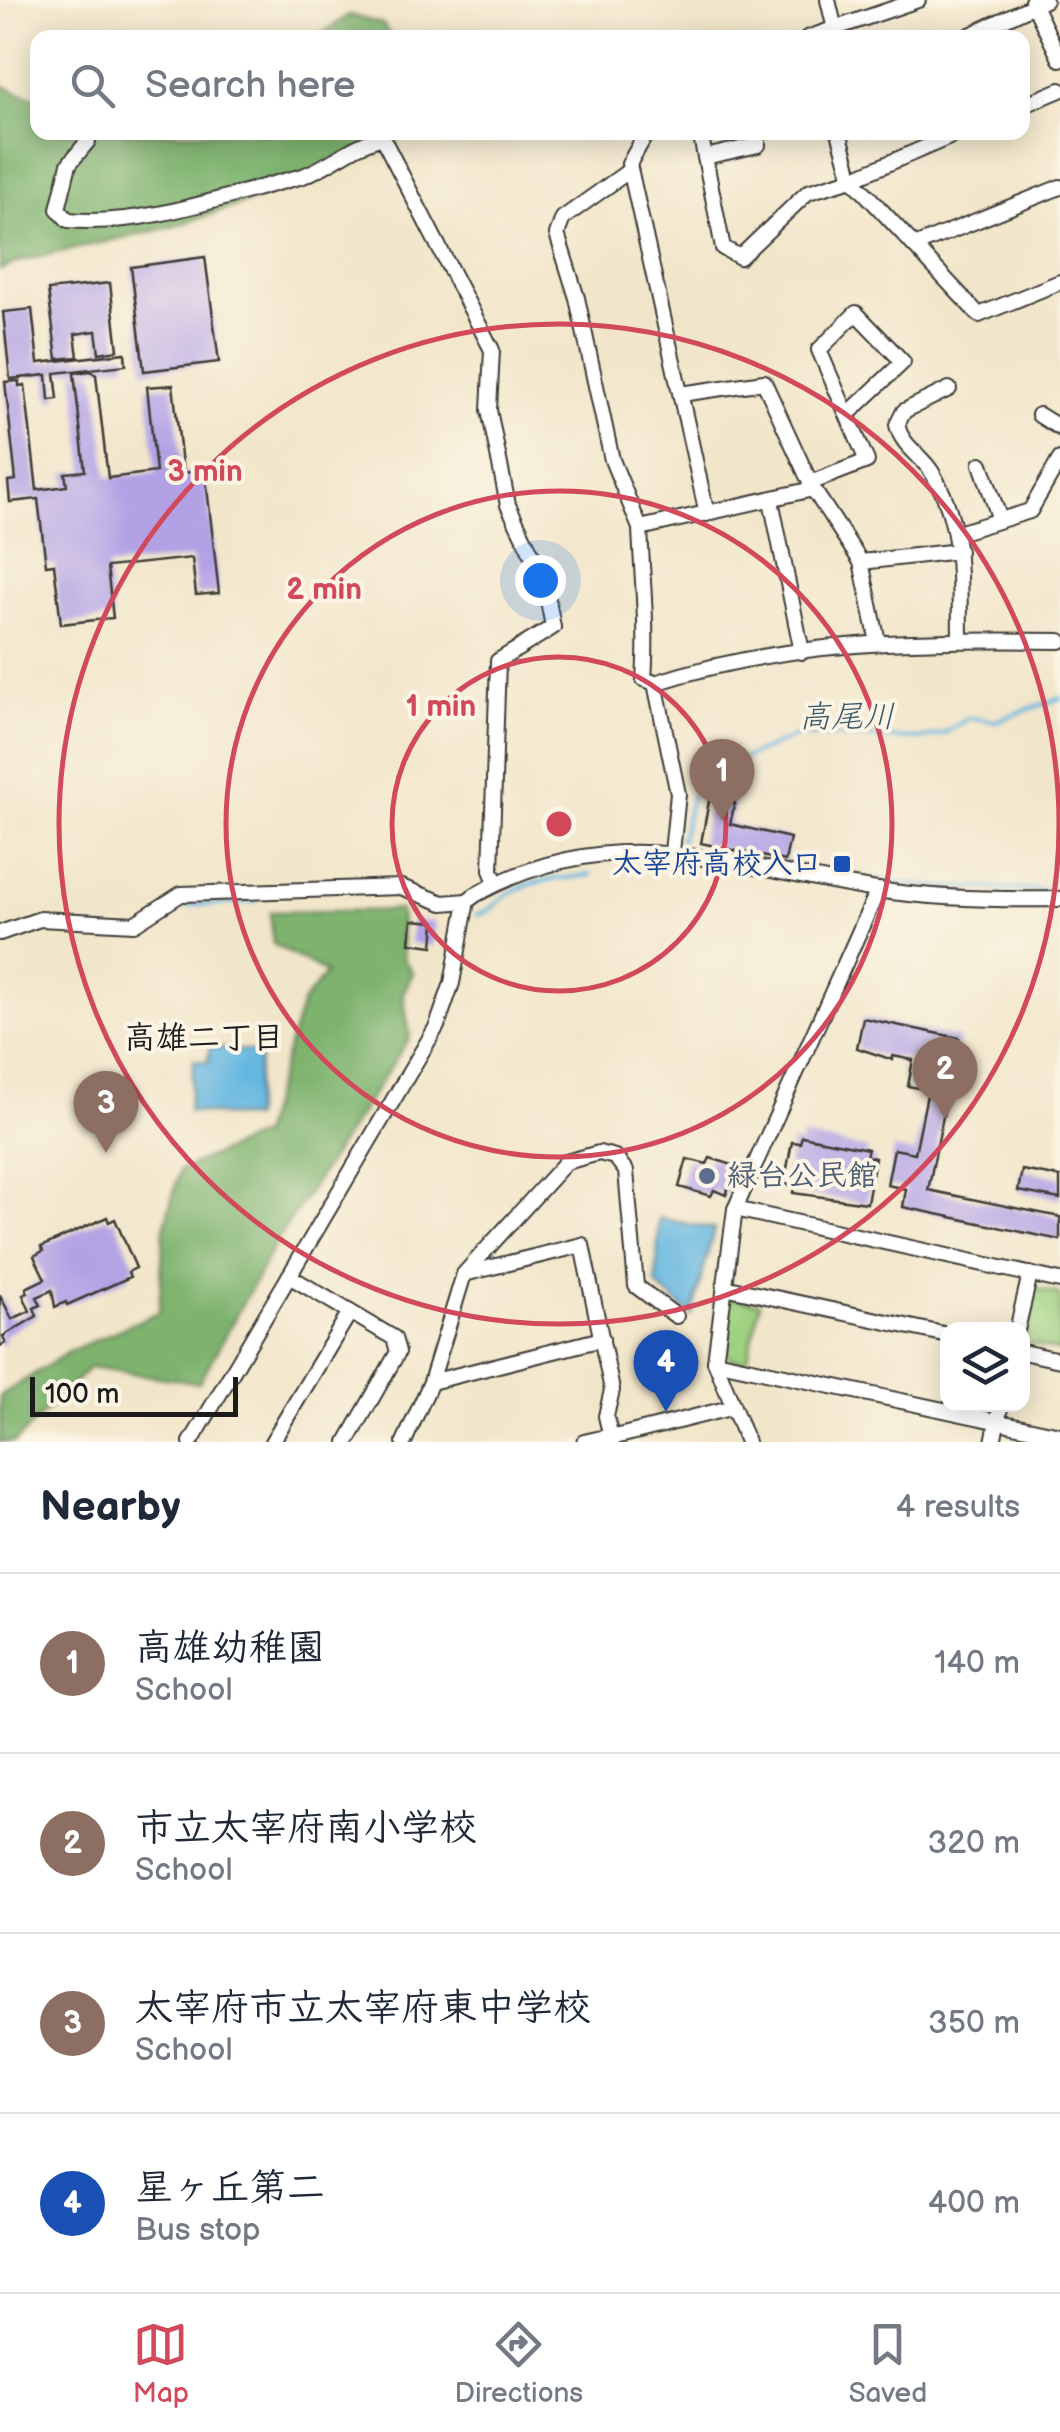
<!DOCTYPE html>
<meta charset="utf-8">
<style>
body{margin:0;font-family:"Balsamiq Sans","Klee One",sans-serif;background:#f2f2f3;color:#1f2937}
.controls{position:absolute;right:30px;bottom:30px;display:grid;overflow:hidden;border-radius:20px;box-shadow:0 5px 25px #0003}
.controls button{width:90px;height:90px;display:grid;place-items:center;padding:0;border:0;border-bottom:2px solid #e0e1e3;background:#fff;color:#1f2937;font:50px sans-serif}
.scale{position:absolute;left:30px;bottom:25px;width:208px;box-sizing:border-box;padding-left:10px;border:5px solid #1c1c1c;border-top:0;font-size:28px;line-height:35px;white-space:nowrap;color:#1c1c1c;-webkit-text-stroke:8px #fcf5e5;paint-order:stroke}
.you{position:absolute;left:540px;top:580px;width:35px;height:35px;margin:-25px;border:8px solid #fff;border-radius:50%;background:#1a73e8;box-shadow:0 0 0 15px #1a73e833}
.badge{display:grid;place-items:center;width:65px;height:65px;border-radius:50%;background:#d1495b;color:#fff;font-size:32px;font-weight:700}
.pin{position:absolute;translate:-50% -82px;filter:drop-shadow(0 2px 5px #0008)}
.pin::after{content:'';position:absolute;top:52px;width:35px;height:30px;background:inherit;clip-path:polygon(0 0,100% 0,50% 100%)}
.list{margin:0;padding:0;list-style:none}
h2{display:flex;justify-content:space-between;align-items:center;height:130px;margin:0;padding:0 40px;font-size:42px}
h2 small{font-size:32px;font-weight:400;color:#747a83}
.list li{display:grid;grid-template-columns:65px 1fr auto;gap:30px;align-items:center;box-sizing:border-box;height:180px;padding:0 40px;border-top:2px solid #e0e1e3}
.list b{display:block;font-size:38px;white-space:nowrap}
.list p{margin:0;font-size:32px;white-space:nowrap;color:#747a83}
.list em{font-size:32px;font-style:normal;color:#747a83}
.icon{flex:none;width:55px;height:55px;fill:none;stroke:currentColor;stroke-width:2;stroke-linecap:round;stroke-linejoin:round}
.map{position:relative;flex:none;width:1060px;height:1442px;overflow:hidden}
.search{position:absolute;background:#fff;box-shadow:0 5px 25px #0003;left:30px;right:30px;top:30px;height:110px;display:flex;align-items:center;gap:25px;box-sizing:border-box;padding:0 35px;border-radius:20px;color:#747a83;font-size:38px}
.sheet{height:850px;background:#fff}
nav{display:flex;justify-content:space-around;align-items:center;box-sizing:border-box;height:140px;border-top:2px solid #e0e1e3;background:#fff;font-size:28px;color:#747a83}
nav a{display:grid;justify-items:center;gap:5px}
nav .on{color:#d1495b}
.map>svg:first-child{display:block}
.green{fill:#9ed180;stroke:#5d764e;stroke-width:2.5}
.forest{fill:#7eb36e;stroke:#4d6845;stroke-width:2.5}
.water{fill:#65b7e0;stroke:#406a7e;stroke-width:2.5}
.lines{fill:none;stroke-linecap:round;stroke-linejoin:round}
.stream{stroke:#65b7e0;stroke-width:4}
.building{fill:#b2a2e5}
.minor-casing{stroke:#3c3a36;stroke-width:18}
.minor{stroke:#fff;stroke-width:14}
.ring{fill:none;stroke:#d1495b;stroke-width:5}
.transit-dot{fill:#1a4fb4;stroke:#fcf5e5;stroke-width:4}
.service-dot{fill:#5c6f8a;stroke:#fcf5e5;stroke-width:4}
.labels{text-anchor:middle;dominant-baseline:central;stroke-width:8;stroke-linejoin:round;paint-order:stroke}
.transit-label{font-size:30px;font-weight:bold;fill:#164399;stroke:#fcf5e5;text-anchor:end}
.service-label{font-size:30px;font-weight:bold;fill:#4e5e75;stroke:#fcf5e5;text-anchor:start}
.water-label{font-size:32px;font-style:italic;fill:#395a6a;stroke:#fcf5e5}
.neighbourhood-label{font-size:32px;font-weight:bold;fill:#1c1c1c;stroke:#fcf5e5}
.centre{fill:#d1495b;stroke:#fcf5e5;stroke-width:5}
.ring-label{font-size:30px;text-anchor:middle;font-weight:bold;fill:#d1495b;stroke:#fcf5e5;stroke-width:8;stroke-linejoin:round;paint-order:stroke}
</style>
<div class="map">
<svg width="1060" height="1442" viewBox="0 0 1060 1442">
<rect width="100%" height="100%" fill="#fcf5e5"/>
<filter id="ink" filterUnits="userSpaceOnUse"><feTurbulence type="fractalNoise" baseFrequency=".01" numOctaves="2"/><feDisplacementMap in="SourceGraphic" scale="20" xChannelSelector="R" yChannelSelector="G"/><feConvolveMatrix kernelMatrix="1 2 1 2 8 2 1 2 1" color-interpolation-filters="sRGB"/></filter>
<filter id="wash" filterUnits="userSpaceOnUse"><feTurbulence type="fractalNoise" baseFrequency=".0048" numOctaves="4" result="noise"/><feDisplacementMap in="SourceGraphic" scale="40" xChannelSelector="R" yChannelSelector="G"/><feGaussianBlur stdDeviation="2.25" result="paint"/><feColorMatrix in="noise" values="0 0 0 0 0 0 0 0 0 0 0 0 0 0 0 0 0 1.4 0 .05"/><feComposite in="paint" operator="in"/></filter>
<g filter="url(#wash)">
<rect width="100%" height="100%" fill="#f2e6ca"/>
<g class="green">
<polygon points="1036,1289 1060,1294 1060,1352 1025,1342"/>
<polygon points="730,1298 760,1303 747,1362 731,1359 724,1348"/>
</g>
<g class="forest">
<polygon points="349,15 383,24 391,37 317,37"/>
<polygon points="0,85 37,99 38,132 413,133 247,202 172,227 20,261 0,270"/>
<polygon points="400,910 403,958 413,973 403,993 410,1037 279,1237 199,1383 90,1367 15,1442 0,1442 0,1396 70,1351 159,1312 164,1228 180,1170 261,1135 302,1003 326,973 273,944 270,912"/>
</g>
<g class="water">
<polygon points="210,1046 260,1053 252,1119 188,1111 194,1060 208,1062"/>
<polygon points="659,1218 714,1229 692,1315 656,1285"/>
</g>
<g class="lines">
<g class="stream">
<polyline points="680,843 692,794 740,760 798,735 919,739 943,734 969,718 996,721 1060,698"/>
<polyline points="844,875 919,886 1060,891"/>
<path d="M477,915c16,-4 20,-14 33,-22 23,-14 56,-15 81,-18"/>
<polyline points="36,927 61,927"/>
<polyline points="86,928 134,935 183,906 256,901"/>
<polyline points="0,943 13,936"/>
</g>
</g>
<g id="blocks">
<g class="building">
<polygon points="205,257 219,362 144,371 131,267"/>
<polygon points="110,283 118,350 99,353 96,331 75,334 78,357 57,359 48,290"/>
<polygon points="32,309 38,363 125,353 126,365 55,373 58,399 49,400 47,375 10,379 3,312"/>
<polygon points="91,371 96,375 108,478 156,472 147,387 173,385 183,473 205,470 219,593 196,595 192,558 107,567 113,618 61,624 54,564 46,565 38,499 10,502 8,481 16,480 5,382 19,381 19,386 25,385 37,490 67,486 65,473 85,471 74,373"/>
<polygon points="710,796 735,802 730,824 790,838 785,861 701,843"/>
<polygon points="412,920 435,922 433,946 410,943"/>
<polygon points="863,1018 959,1038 928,1190 1060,1217 1060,1240 903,1207 906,1189 887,1185 894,1149 915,1153 928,1090 908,1086 913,1060 893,1056 893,1060 857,1048"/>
<polygon points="802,1136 868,1149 866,1156 875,1158 867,1203 793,1193 794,1186 784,1184 792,1142 800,1143"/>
<polygon points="710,1158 736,1166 726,1195 714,1190 711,1196 679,1187 687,1159 707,1164"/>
<polygon points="1022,1170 1060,1177 1060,1199 1018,1191"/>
<polygon points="107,1217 109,1222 115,1219 136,1268 128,1272 130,1277 67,1305 66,1302 55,1307 52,1290 37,1297 41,1305 34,1308 37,1316 3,1336 6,1343 0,1346 0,1295 12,1319 30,1311 23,1295 28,1293 26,1288 45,1279 34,1256 43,1251 41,1247"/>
</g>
</g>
</g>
<g filter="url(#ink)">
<use href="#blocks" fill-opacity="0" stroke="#3c3a36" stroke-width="2.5"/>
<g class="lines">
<defs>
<g id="minor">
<polyline points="828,0 837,38"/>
<polyline points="1032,1 1060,59"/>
<polyline points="807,38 918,0"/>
<polyline points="964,38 1045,0"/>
<polyline points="1022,106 1060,90"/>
<polyline points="647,132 629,164 707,514"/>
<polyline points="700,132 723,248 740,257 808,192 852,179 961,132"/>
<polyline points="839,132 852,179 979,315 1060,282"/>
<path d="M88,141l-19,23 -11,45 10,11c78,7 160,-25 235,-44 31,-12 45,-29 79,-39l110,213 -3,60 19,95 36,74 9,48 -55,34 -7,209 5,13"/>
<polyline points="705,157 758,145 758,132"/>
<polyline points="630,170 563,218 557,234 577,298 612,460 640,528 813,489"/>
<polyline points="914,246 1060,187"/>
<path d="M949,389l-45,22 -7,14c5,22 26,31 36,49 31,52 26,108 27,166"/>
<polyline points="681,394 764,382 813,489 861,562 878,642"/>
<polyline points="1039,415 1060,428"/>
<polyline points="981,464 1000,520"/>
<polyline points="810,483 867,461 819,350 856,313 903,362 847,415"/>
<polyline points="771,500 802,652"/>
<path d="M640,528c2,51 8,99 4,151l11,4"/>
<polyline points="958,533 1030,511 1060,459"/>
<polyline points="861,562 959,551"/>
<path d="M672,852l6,-58 -23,-111c130,-43 270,-44 405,-42"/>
<polyline points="0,933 40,919 134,924 181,894 401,887 443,903 467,901"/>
<polyline points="735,1209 1060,1281"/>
<polyline points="468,1273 582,1245 612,1390 606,1416 612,1442"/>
<polyline points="289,1276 394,1338 398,1352 347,1442"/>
<polyline points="724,1287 948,1335"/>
<polyline points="1017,1330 1030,1274"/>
<polyline points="1022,1352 1060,1360"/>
<polyline points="715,1361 1060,1435"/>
<polyline points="431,1382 602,1339"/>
<polyline points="611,1438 730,1408"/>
<path d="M191,1442l246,-416 15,-43 15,-82 8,-6c141,-79 258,-27 402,-5 60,9 123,10 183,9"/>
<polyline points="272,1442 350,1312"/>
<polyline points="404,1442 431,1382 464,1274 566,1162 599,1153 615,1157 626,1171 636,1286 676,1316"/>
<polyline points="584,1442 610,1436"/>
<polyline points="747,1442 715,1361 735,1209 878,890"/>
<polyline points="993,1442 1001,1404"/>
</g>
</defs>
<use href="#minor" class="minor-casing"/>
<use href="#minor" class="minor"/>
</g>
</g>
<g class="ring">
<circle cx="559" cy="824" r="167"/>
<circle cx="559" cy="824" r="333"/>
<circle cx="559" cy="824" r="500"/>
</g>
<rect class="transit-dot" x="832" y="854" width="20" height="20" rx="5"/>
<circle class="service-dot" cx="707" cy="1176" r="10"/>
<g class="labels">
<g class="transit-label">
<text x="822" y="864">太宰府高校入口</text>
</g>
<g class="service-label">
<text x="727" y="1176">緑台公民館</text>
</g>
<g class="water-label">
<text x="847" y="717">高尾川</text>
</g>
<g class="neighbourhood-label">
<text x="204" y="1038">高雄二丁目</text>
</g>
</g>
<circle cx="559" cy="824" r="15" class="centre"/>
<g class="ring-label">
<text x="205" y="481">3 min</text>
<text x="324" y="599">2 min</text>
<text x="441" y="716">1 min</text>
</g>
</svg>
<div class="controls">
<button><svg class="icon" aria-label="layers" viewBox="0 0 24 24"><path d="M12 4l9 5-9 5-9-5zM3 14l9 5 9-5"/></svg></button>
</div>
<div class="scale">100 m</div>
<div class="you"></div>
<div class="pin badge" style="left:722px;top:821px;background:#8d6e63">1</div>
<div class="pin badge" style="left:945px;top:1119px;background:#8d6e63">2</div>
<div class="pin badge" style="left:106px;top:1153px;background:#8d6e63">3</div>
<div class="pin badge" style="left:666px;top:1412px;background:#1a4fb4">4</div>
<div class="search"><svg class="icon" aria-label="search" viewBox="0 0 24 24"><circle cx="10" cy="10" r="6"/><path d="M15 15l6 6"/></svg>Search here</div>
</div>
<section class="sheet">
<h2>Nearby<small>4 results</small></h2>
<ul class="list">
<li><span class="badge" style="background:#8d6e63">1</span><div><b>高雄幼稚園</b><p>School</p></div><em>140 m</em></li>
<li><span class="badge" style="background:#8d6e63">2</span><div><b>市立太宰府南小学校</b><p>School</p></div><em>320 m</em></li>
<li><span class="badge" style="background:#8d6e63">3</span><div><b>太宰府市立太宰府東中学校</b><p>School</p></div><em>350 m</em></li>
<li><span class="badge" style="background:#1a4fb4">4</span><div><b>星ヶ丘第二</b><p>Bus stop</p></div><em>400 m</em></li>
</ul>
</section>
<nav>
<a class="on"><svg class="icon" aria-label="map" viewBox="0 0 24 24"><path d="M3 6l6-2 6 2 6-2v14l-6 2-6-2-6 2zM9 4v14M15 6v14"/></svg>Map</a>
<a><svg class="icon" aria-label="directions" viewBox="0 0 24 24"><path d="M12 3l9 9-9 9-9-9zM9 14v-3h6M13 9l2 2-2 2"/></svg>Directions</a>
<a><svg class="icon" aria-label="saved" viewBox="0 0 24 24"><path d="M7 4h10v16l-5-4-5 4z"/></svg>Saved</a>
</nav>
